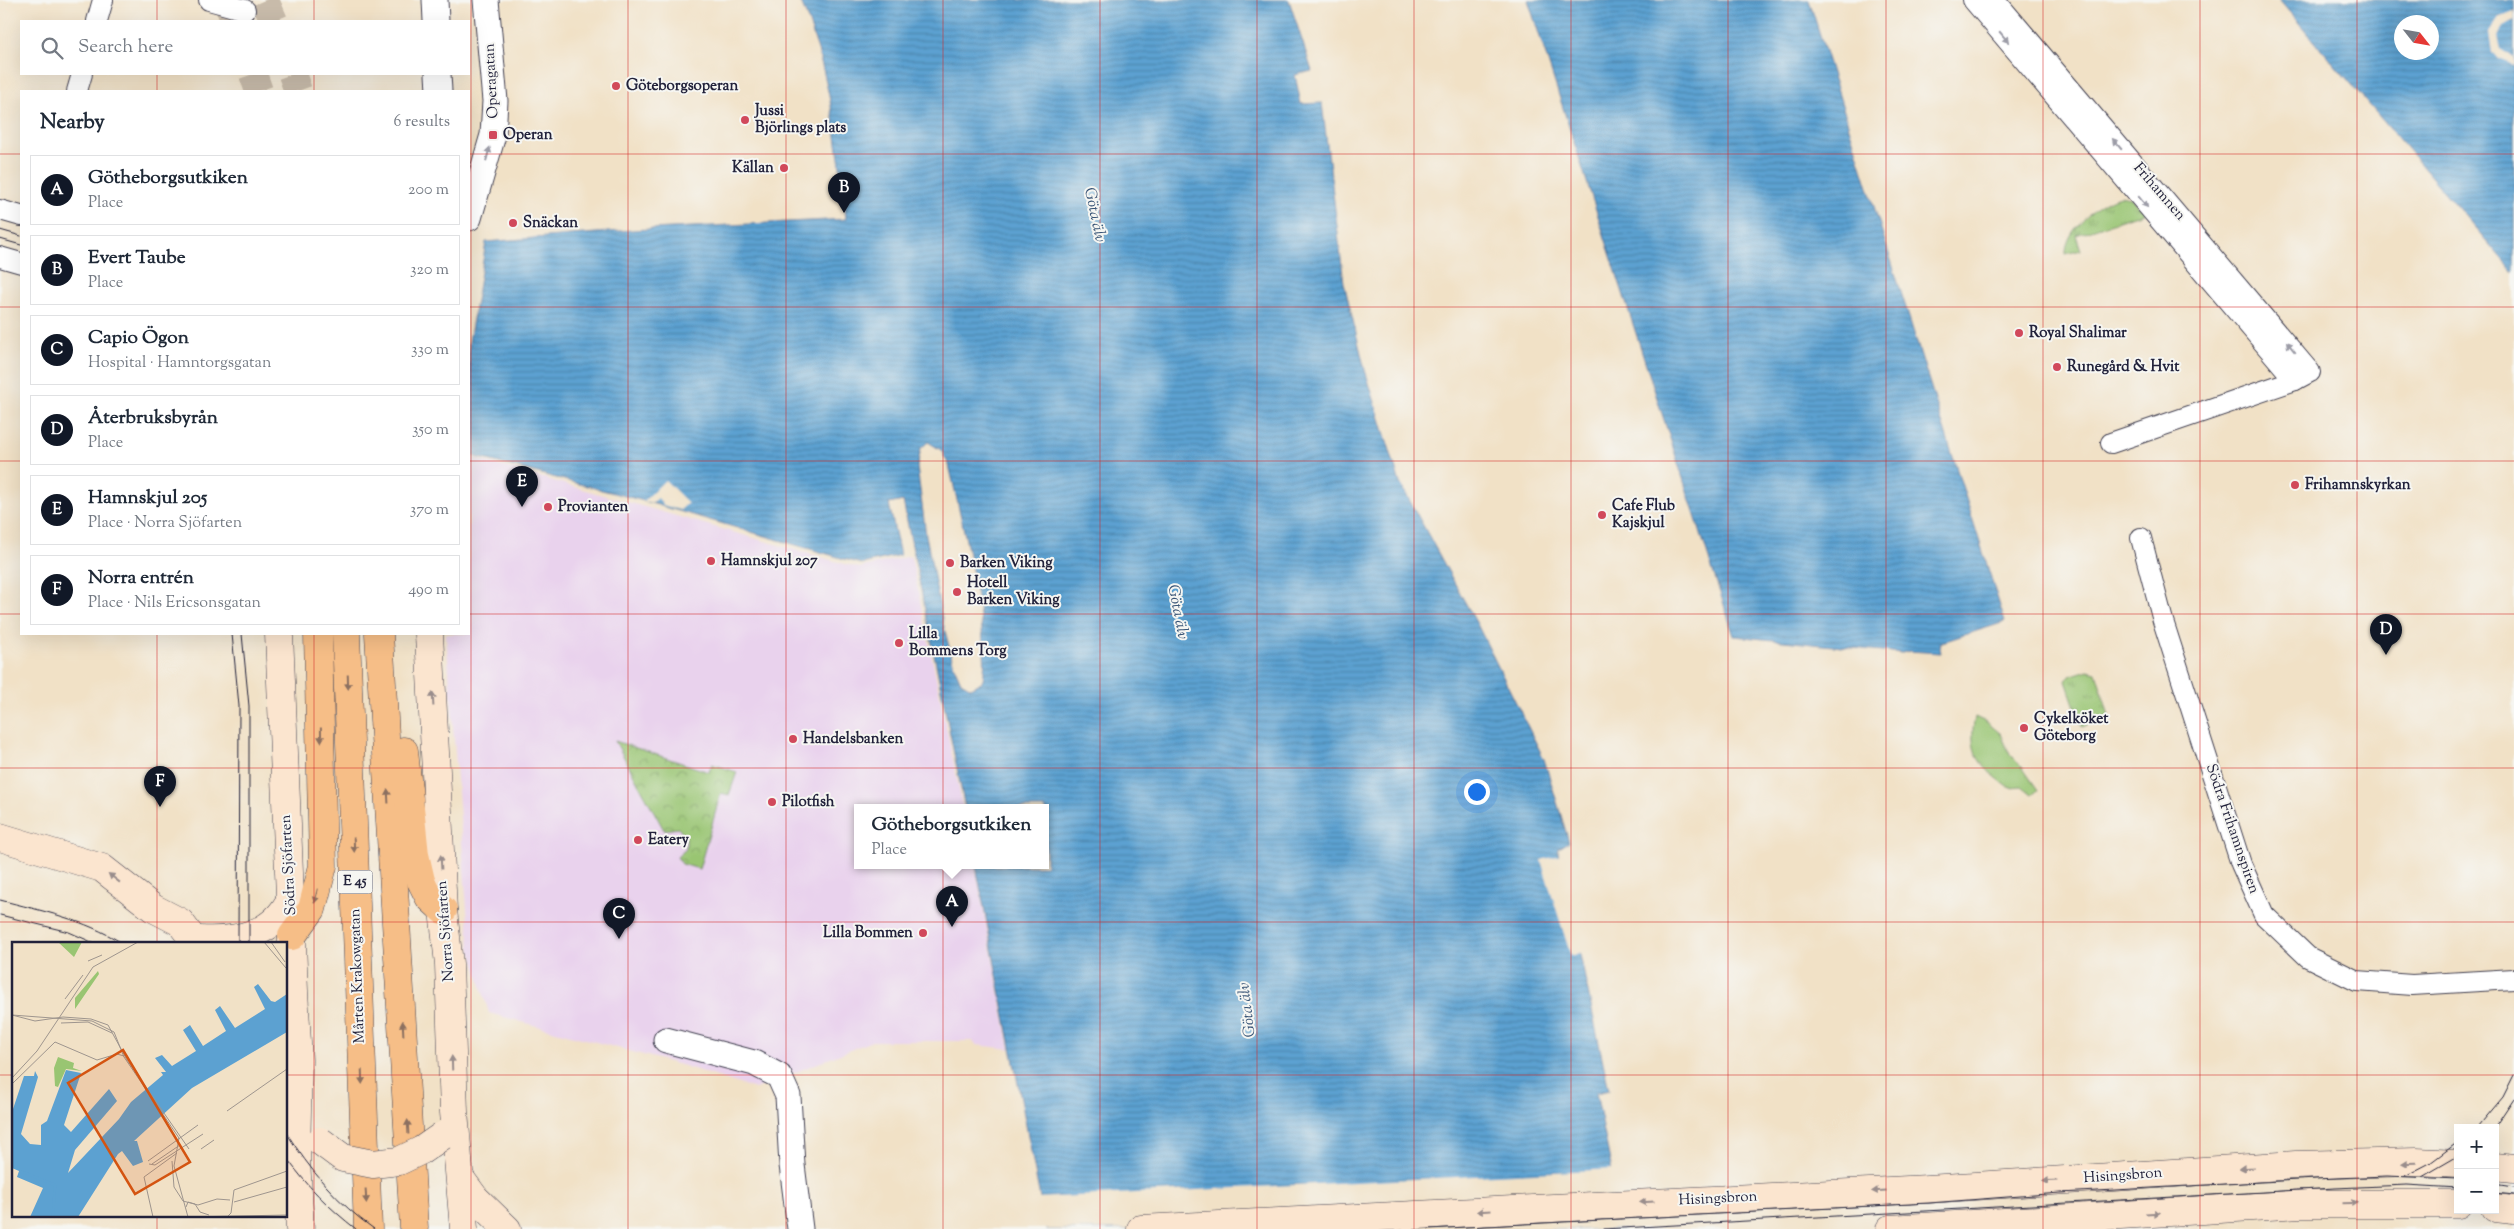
<!DOCTYPE html>
<meta charset="utf-8">
<style>
body{margin:0;font-family:"Sorts Mill Goudy",serif;background:#f2f2f3;color:#1f2937}
.controls{position:absolute;right:15px;bottom:15px;display:grid;overflow:hidden;border-radius:0px;box-shadow:0 5px 20px #0002}
.controls button{width:45px;height:45px;display:grid;place-items:center;padding:0;border:0;border-bottom:1px solid #e0e1e3;background:#fff;color:#1f2937;font:25px sans-serif}
.compass{position:absolute;left:2394px;top:15px;width:45px;height:45px;border-radius:50%;background:#fff;box-shadow:0 5px 20px #0002;rotate:121deg}
.you{position:absolute;left:1476px;top:791px;width:18px;height:18px;margin:-12px;border:4px solid #fff;border-radius:50%;background:#1a73e8;box-shadow:0 0 0 8px #1a73e833}
.badge{display:grid;place-items:center;width:32px;height:32px;border-radius:50%;background:#111827;color:#fff;font-size:16px;font-weight:700}
.pin{position:absolute;translate:-50% -41px;filter:drop-shadow(0 1px 2px #0008)}
.pin::after{content:'';position:absolute;top:26px;width:18px;height:15px;background:inherit;clip-path:polygon(0 0,100% 0,50% 100%)}
.popup{position:absolute;left:854px;top:804px;width:195px;height:65px;box-sizing:border-box;display:grid;place-content:center;border-radius:0px;background:#fff;filter:drop-shadow(0 1px 4px #0005);font-size:16px;white-space:nowrap;color:#747a83}
.popup b{font-size:19px;color:#1f2937}
.popup::after{content:'';position:absolute;left:50%;top:100%;margin-left:-10px;border:10px solid transparent;border-top-color:#fff}
.list{margin:0;padding:0;list-style:none}
h2{display:flex;justify-content:space-between;align-items:center;height:65px;margin:0;padding:0 20px;font-size:21px}
h2 small{font-size:16px;font-weight:400;color:#747a83}
.list li{display:grid;grid-template-columns:32px 1fr auto;gap:15px;align-items:center;box-sizing:border-box;height:70px;margin:0 10px 10px;padding:0 10px;border:1px solid #e0e1e3;border-radius:0px}
.list b{display:block;font-size:19px;white-space:nowrap}
.list p{margin:0;font-size:16px;white-space:nowrap;color:#747a83}
.list em{font-size:16px;font-style:normal;color:#747a83}
.icon{flex:none;width:28px;height:28px;fill:none;stroke:currentColor;stroke-width:2;stroke-linecap:round;stroke-linejoin:round}
.map{position:relative;flex:none;width:2514px;height:1229px;overflow:hidden}
.search{position:absolute;background:#fff;box-shadow:0 5px 20px #0002;left:20px;top:20px;width:450px;height:55px;display:flex;align-items:center;gap:12px;box-sizing:border-box;padding:0 18px;border-radius:0px;color:#747a83;font-size:19px}
.panel{position:absolute;background:#fff;box-shadow:0 5px 20px #0002;left:20px;top:90px;width:450px;height:545px;border-radius:0px}
.map>svg:first-child{display:block}
.built{fill:#e9d2ed}
.grass{fill:url(#grass-tufts);stroke:#5e7456}
.park{fill:url(#park-crowns);stroke:#5e7456}
.garden{fill:#99c572;stroke:#5e7456}
.water{fill:url(#water-rules);stroke:#3f6286;fill-rule:evenodd}
.pier{fill:#f1e1c6}
.lines{fill:none;stroke-linecap:round;stroke-linejoin:round}
.trunk-tunnel{stroke:#c8bbaa;stroke-width:28;stroke-dasharray:28 14;stroke-linecap:butt}
.minor-casing{stroke:#413f50;stroke-width:22}
.tertiary-casing{stroke:#413f50;stroke-width:27}
.secondary-casing{stroke:#413f50;stroke-width:29}
.trunk-casing{stroke:#413f50;stroke-width:29}
.minor{stroke:#fff;stroke-width:20}
.tertiary{stroke:#fff;stroke-width:25}
.secondary{stroke:#fbe5cf;stroke-width:28}
.trunk{stroke:#f6be87;stroke-width:28}
.tram{stroke:#22223b;stroke-width:1}
.secondary-bridge-casing{stroke:#413f50;stroke-width:29;stroke-linecap:butt}
.secondary-bridge{stroke:#fbe5cf;stroke-width:28}
.oneway{fill:#9c9ca7}
.oneway2{fill:#8c7061}
.oneway3{fill:#998d8c}
.grid{fill:none;stroke:#d62828;stroke-width:1;stroke-opacity:0.55}
.poi-dot{fill:#d1495b;stroke:#f6f6f2;stroke-width:2}
.labels{text-anchor:middle;dominant-baseline:central;stroke-width:4;stroke-linejoin:round;paint-order:stroke}
.shield{fill:#f6f6f2;stroke:#626272;stroke-width:1}
.shield-label{font-size:14px;font-weight:bold;fill:#22223b}
.street-label{font-size:15px;fill:#22223b;stroke:#f6f6f2}
.poi-label{font-size:15px;font-weight:bold;fill:#22223b;stroke:#f6f6f2;text-anchor:start}
.water-label{font-size:16px;font-style:italic;fill:#395577;stroke:#f6f6f2}
.inset-river{fill:none;stroke:#5ca1d1;stroke-width:2.5}
.inset-road{fill:none;stroke:#9e958e;stroke-width:1}
.view{fill:#d45411;fill-opacity:0.15;stroke:#d45411;stroke-width:2.5}
.inset-edge{fill:none;stroke:#22223b;stroke-width:2.5}
</style>
<div class="map">
<svg width="2514" height="1229" viewBox="0 0 2514 1229">
<defs>
<pattern id="grass-tufts" width="24" height="20" patternUnits="userSpaceOnUse" patternTransform="scale(1.25)"><rect width="24" height="20" fill="#99c572"/><path d="M3 7l-1-3M5 7V3M7 7l1-3M15 17l-1-3M17 17v-4M19 17l1-3" fill="none" stroke="#7ca05f"/></pattern>
<pattern id="park-crowns" width="20" height="18" patternUnits="userSpaceOnUse" patternTransform="scale(1.25)"><rect width="20" height="18" fill="#99c572"/><path d="M2 6a3 3 0 1 1 6 0M12 15a3 3 0 1 1 6 0" fill="none" stroke="#7ca05f"/></pattern>
<pattern id="water-rules" width="6" height="5" patternUnits="userSpaceOnUse" patternTransform="scale(1.25)"><rect width="6" height="5" fill="#5ca1d1"/><path d="M0 2.5h6" fill="none" stroke="#4c83ab"/></pattern>
</defs>
<rect width="100%" height="100%" fill="#f6f6f2"/>
<filter id="ink" filterUnits="userSpaceOnUse"><feTurbulence type="fractalNoise" baseFrequency=".02" numOctaves="2"/><feDisplacementMap in="SourceGraphic" scale="10" xChannelSelector="R" yChannelSelector="G"/><feConvolveMatrix kernelMatrix="1 2 1 2 8 2 1 2 1" color-interpolation-filters="sRGB"/></filter>
<filter id="wash" filterUnits="userSpaceOnUse"><feTurbulence type="fractalNoise" baseFrequency=".0096" numOctaves="4" result="noise"/><feDisplacementMap in="SourceGraphic" scale="20" xChannelSelector="R" yChannelSelector="G"/><feGaussianBlur stdDeviation="1.12" result="paint"/><feColorMatrix in="noise" values="0 0 0 0 0 0 0 0 0 0 0 0 0 0 0 0 0 1.4 0 .05"/><feComposite in="paint" operator="in"/></filter>
<g filter="url(#wash)">
<rect width="100%" height="100%" fill="#f1e1c6"/>
<polygon class="built" points="469,457 859,568 911,556 963,808 858,808 858,866 975,866 1010,1049 977,1045 972,1041 872,1041 755,1089 684,1066 489,1013 470,948 446,634 469,634"/>
<g class="grass">
<path d="M2120,196l11,2 15,14 -70,23 5,15 -15,4c-2,-23 33,-53 54,-58z"/>
<polygon points="2088,670 2096,672 2109,716 2082,727 2066,681 2069,676"/>
</g>
<polygon class="park" points="615,741 709,772 712,764 737,772 729,795 721,793 699,869 682,864 677,857 686,849 686,837 678,828 664,830"/>
<path class="garden" d="M1975,717l13,6 13,11 9,21 12,12 16,23 -6,5 -10,-8 -12,1c-29,-21 -43,-33 -35,-71z"/>
<g class="water">
<path d="M800,0h489l23,71 -17,4 6,29 21,-1 22,180 21,87 35,113 77,141 67,135 25,83 -10,6 -1,4 51,238 -13,3 28,136h-578l-70,-363h70v-58h-81l-62,-307 -14,3 11,51 -38,9 -218,-63 -175,-46v-113l17,-100 146,-12 214,-11c-8,-75 -16,-149 -46,-219zM928,442l13,8 8,15c9,40 45,186 33,217l-11,6 -10,-6 -7,-16 -11,-43 -17,-88 -9,-68 4,-19z"/>
<polygon points="1528,0 1809,0 2005,622 1939,643 1941,653 1909,651 1902,653 1734,636"/>
<path d="M2279,0h235v273zM2402,22h30v30h-30z"/>
</g>
<g class="pier">
<polygon points="2514,11 2514,20 2503,26 2498,37 2501,49 2514,57 2514,65 2498,59 2492,52 2489,33 2499,17"/>
<polygon points="665,480 688,503 680,510 663,505 658,498 652,503 644,501"/>
<polygon points="1561,855 1583,952 1571,956 1541,860"/>
<polygon points="1614,1169 1626,1229 1044,1229 1038,1198"/>
</g>
</g>
<g filter="url(#ink)">
<g class="lines">
<g class="trunk-tunnel">
<polyline points="226,0 235,21"/>
<polyline points="265,0 274,21"/>
<polyline points="253,74 259,91"/>
<polyline points="292,74 298,91"/>
</g>
<defs>
<g id="minor">
<polyline points="209,0 245,10"/>
<polyline points="1973,0 2295,380"/>
<polyline points="1995,0 2310,372 2295,380 2111,443"/>
<polyline points="97,21 103,0"/>
<polyline points="77,91 82,74"/>
<polyline points="0,210 21,216"/>
<polyline points="0,257 21,263"/>
<polyline points="2141,538 2163,621 2241,864 2264,915 2308,957 2357,981 2412,985 2514,979"/>
</g>
<g id="tertiary">
<polyline points="435,0 436,21"/>
<polyline points="438,74 439,91"/>
<polyline points="469,218 493,135 495,101 486,0"/>
<polyline points="666,1040 754,1063 779,1076 788,1096 792,1165 800,1229"/>
</g>
<g id="secondary">
<polyline points="279,634 294,991 298,1060 296,1159 300,1229"/>
<polyline points="429,634 443,910 449,964 454,1112 464,1229"/>
<polyline points="0,837 102,868 153,908 180,922 189,934"/>
<path d="M200,940c37,2 74,-5 91,-42"/>
<polyline points="2495,1167 2514,1169"/>
<polyline points="461,1179 475,1198 507,1229"/>
<polyline points="2495,1208 2514,1210"/>
<polyline points="1141,1229 1928,1189 2296,1165 2416,1162 2458,1164"/>
<polyline points="1890,1229 2301,1204 2458,1204"/>
</g>
<g id="trunk">
<polyline points="346,634 368,1229"/>
<polyline points="379,634 414,1228"/>
<polyline points="404,751 415,855 421,881 429,897 443,910"/>
<polyline points="292,936 312,909 323,866 318,634"/>
</g>
</defs>
<use href="#minor" class="minor-casing"/>
<use href="#tertiary" class="tertiary-casing"/>
<use href="#secondary" class="secondary-casing"/>
<use href="#trunk" class="trunk-casing"/>
<use href="#minor" class="minor"/>
<use href="#tertiary" class="tertiary"/>
<use href="#secondary" class="secondary"/>
<use href="#trunk" class="trunk"/>
<g class="tram">
<polyline points="0,230 21,236"/>
<polyline points="0,239 21,245"/>
<polyline points="232,634 239,706 238,943"/>
<polyline points="242,634 249,706 249,943"/>
<path d="M0,900c42,11 84,19 122,43"/>
<polyline points="0,915 69,932 94,943"/>
<polyline points="2477,1128 2503,1097 2514,1075"/>
<polyline points="2494,1128 2514,1098"/>
<path d="M286,1132c24,38 51,71 88,97"/>
<path d="M286,1157c20,28 43,51 70,72"/>
<polyline points="2405,1176 2430,1163 2458,1142"/>
<polyline points="2422,1177 2458,1156"/>
<polyline points="2495,1184 2514,1187"/>
<polyline points="2495,1193 2514,1195"/>
<polyline points="1429,1229 1929,1203 2060,1193 2335,1178 2387,1176 2458,1179"/>
<polyline points="1604,1229 2335,1188 2407,1185 2458,1188"/>
</g>
<defs>
<polyline id="secondary-bridge" points="320,1141 343,1158 373,1164 399,1161 422,1150 442,1136"/>
</defs>
<use href="#secondary-bridge" class="secondary-bridge-casing"/>
<use href="#secondary-bridge" class="secondary-bridge"/>
</g>
<defs><path id="oneway-solid" d="M-6-.8H1V-3.2L6.5 0L1 3.2V.8H-6Z" transform="scale(1.25)"/></defs>
<g class="oneway">
<use href="#oneway-solid" transform="translate(2004 37) rotate(50)"/>
<use href="#oneway-solid" transform="translate(2117 144) rotate(-130)"/>
<use href="#oneway-solid" transform="translate(488 154) rotate(-75)"/>
<use href="#oneway-solid" transform="translate(2143 202) rotate(50)"/>
<use href="#oneway-solid" transform="translate(2291 347) rotate(-129)"/>
</g>
<g class="oneway2">
<use href="#oneway-solid" transform="translate(348 682) rotate(88)"/>
<use href="#oneway-solid" transform="translate(321 735) rotate(89)"/>
<use href="#oneway-solid" transform="translate(388 796) rotate(-93)"/>
<use href="#oneway-solid" transform="translate(354 845) rotate(88)"/>
<use href="#oneway-solid" transform="translate(316 896) rotate(104)"/>
<use href="#oneway-solid" transform="translate(403 1028) rotate(-93)"/>
<use href="#oneway-solid" transform="translate(362 1077) rotate(88)"/>
<use href="#oneway-solid" transform="translate(408 1127) rotate(-93)"/>
<use href="#oneway-solid" transform="translate(366 1196) rotate(87)"/>
</g>
<g class="oneway3">
<use href="#oneway-solid" transform="translate(433 699) rotate(-93)"/>
<use href="#oneway-solid" transform="translate(441 862) rotate(-93)"/>
<use href="#oneway-solid" transform="translate(114 878) rotate(-142)"/>
<use href="#oneway-solid" transform="translate(452 1063) rotate(-92)"/>
<use href="#oneway-solid" transform="translate(2409 1163) rotate(179)"/>
<use href="#oneway-solid" transform="translate(2247 1168) rotate(176)"/>
<use href="#oneway-solid" transform="translate(2050 1181) rotate(176)"/>
<use href="#oneway-solid" transform="translate(1879 1191) rotate(177)"/>
<use href="#oneway-solid" transform="translate(1647 1202) rotate(177)"/>
<use href="#oneway-solid" transform="translate(2350 1203) rotate(-1)"/>
<use href="#oneway-solid" transform="translate(1484 1211) rotate(177)"/>
<use href="#oneway-solid" transform="translate(2153 1213) rotate(-4)"/>
</g>
</g>
<path class="grid" d="M157,0v21M314,0v21M471,0v1229M628,0v1229M786,0v1229M943,0v1229M1100,0v1229M1257,0v1229M1414,0v1229M1571,0v1229M1728,0v1229M1886,0v1229M2043,0v1229M2200,0v1229M2357,0v1229M157,74v17M314,74v17M0,154h21M469,154h2045M0,307h21M469,307h2045M0,461h21M469,461h2045M0,614h21M469,614h2045M157,634v309M314,634v595M0,768h2514M0,922h2514M0,1075h14M286,1075h2228M157,1215v14"/>
<g class="poi-dot">
<circle cx="616" cy="86" r="5"/>
<circle cx="745" cy="120" r="5"/>
<rect x="488" y="130" width="10" height="10" rx="2.5"/>
<circle cx="784" cy="168" r="5"/>
<circle cx="513" cy="223" r="5"/>
<circle cx="2019" cy="333" r="5"/>
<circle cx="2057" cy="367" r="5"/>
<circle cx="2295" cy="485" r="5"/>
<circle cx="548" cy="507" r="5"/>
<circle cx="1602" cy="515" r="5"/>
<circle cx="711" cy="561" r="5"/>
<circle cx="950" cy="563" r="5"/>
<circle cx="957" cy="592" r="5"/>
<circle cx="899" cy="643" r="5"/>
<circle cx="2024" cy="728" r="5"/>
<circle cx="793" cy="739" r="5"/>
<circle cx="772" cy="802" r="5"/>
<circle cx="638" cy="840" r="5"/>
<circle cx="923" cy="933" r="5"/>
</g>
<g class="labels">
<rect class="shield" x="337.5" y="870.5" width="35" height="23" rx="4"/>
<g class="shield-label">
<text x="355" y="882">E 45</text>
</g>
<g class="street-label">
<text transform="translate(492 81) rotate(-93)">Operagatan</text>
<text transform="translate(2159 192) rotate(49)">Frihamnen</text>
<text transform="translate(2232 829) rotate(71)">Södra Frihamnspiren</text>
<text transform="translate(289 865) rotate(-93)">Södra Sjöfarten</text>
<text transform="translate(446 931) rotate(-94)">Norra Sjöfarten</text>
<text transform="translate(358 976) rotate(-92)">Mårten Krakowgatan</text>
<text transform="translate(2123 1176) rotate(-4)">Hisingsbron</text>
<text transform="translate(1718 1199) rotate(-3)">Hisingsbron</text>
</g>
<g class="poi-label">
<text x="626" y="86">Göteborgsoperan</text>
<text x="755" y="111">Jussi<tspan x="755" dy="17">Björlings plats</tspan></text>
<text x="503" y="135">Operan</text>
<text x="774" y="168" text-anchor="end">Källan</text>
<text x="523" y="223">Snäckan</text>
<text x="2029" y="333">Royal Shalimar</text>
<text x="2067" y="367">Runegård &amp; Hvit</text>
<text x="2305" y="485">Frihamnskyrkan</text>
<text x="1612" y="506">Cafe Flub<tspan x="1612" dy="17">Kajskjul</tspan></text>
<text x="558" y="507">Provianten</text>
<text x="721" y="561">Hamnskjul 207</text>
<text x="960" y="563">Barken Viking</text>
<text x="967" y="583">Hotell<tspan x="967" dy="17">Barken Viking</tspan></text>
<text x="909" y="634">Lilla<tspan x="909" dy="17">Bommens Torg</tspan></text>
<text x="2034" y="719">Cykelköket<tspan x="2034" dy="17">Göteborg</tspan></text>
<text x="803" y="739">Handelsbanken</text>
<text x="782" y="802">Pilotfish</text>
<text x="648" y="840">Eatery</text>
<text x="913" y="933" text-anchor="end">Lilla Bommen</text>
</g>
<g class="water-label">
<text transform="translate(1094 215) rotate(78)">Göta älv</text>
<text transform="translate(1177 612) rotate(79)">Göta älv</text>
<text transform="translate(1248 1010) rotate(-97)">Göta älv</text>
</g>
</g>
<g transform="translate(12 942)">
<rect width="275" height="275" fill="#f1e1c6"/>
<path d="M46,0h24l-8,15zM86,29l1,3 -24,35v-11z" fill="#99c572"/>
<path d="M46,115l16,6 -1,5 9,3 -16,-2 -8,18 -3,-1 -1,-18z" fill="#99c572"/>
<path d="M246,42l13,17 4,1 12,-8v38l-95,56 -58,53h3l6,21 -10,4 -11,-15 -4,3 -40,63h-48l13,-29 -26,-11 2,-6 -7,-3v-56l12,-36h10l1,-5 3,6 -17,57 9,10 11,1v-20l6,-4 19,-51 15,3 -17,52 7,7 38,-43 8,12 -42,49 -7,23 51,-54 12,-17 32,-27 -2,-3h5l-11,-14 7,-3 10,11 24,-15 -13,-21 7,-5 13,21 23,-15 -11,-21 5,-4 15,22 30,-19 -11,-22z" fill="#5ca1d1"/>
<path class="inset-river" d="M8,229l35,14 -2,32"/>
<path class="inset-road" d="M252,0l22,26M259,0l14,20M76,19l14,-6M53,57l18,-24M0,73l23,6 28,-4 28,2 17,6 19,35 62,89M0,73l80,6 22,11 10,25 55,81 -5,28 14,51M49,81l27,-1 24,11M0,136l25,-27 56,-84 45,-25M0,142l43,-42 42,18 20,-6 7,2M215,169l60,-42M189,207l13,-9M136,219l50,-36M160,219l2,26 9,14 15,4 19,-6 13,1M137,222l6,1 48,-31M140,222l28,-19M222,260l53,-15M174,265l2,-5 7,2 5,8 9,3M216,274l3,-3 3,-23 53,-19M141,275l-9,-40 33,-24M177,275l98,-2"/>
<path class="view" d="M111,108l67,112 -55,32 -67,-111z"/>
<rect width="275" height="275" class="inset-edge"/>
</g>
</svg>
<div class="controls">
<button>+</button>
<button>−</button>
</div>
<svg class="compass" viewBox="-18 -18 36 36"><path d="M0-13l5 13h-10z" fill="#e53935"/><path d="M0 13l5-13h-10z" fill="#747a83"/></svg>
<div class="you"></div>
<div class="pin badge" style="left:952px;top:927px">A</div>
<div class="popup"><b>Götheborgsutkiken</b>Place</div>
<div class="pin badge" style="left:844px;top:213px">B</div>
<div class="pin badge" style="left:619px;top:939px">C</div>
<div class="pin badge" style="left:2386px;top:655px">D</div>
<div class="pin badge" style="left:522px;top:507px">E</div>
<div class="pin badge" style="left:160px;top:807px">F</div>
<div class="search"><svg class="icon" aria-label="search" viewBox="0 0 24 24"><circle cx="10" cy="10" r="6"/><path d="M15 15l6 6"/></svg>Search here</div>
<section class="panel">
<h2>Nearby<small>6 results</small></h2>
<ul class="list">
<li><span class="badge">A</span><div><b>Götheborgsutkiken</b><p>Place</p></div><em>200 m</em></li>
<li><span class="badge">B</span><div><b>Evert Taube</b><p>Place</p></div><em>320 m</em></li>
<li><span class="badge">C</span><div><b>Capio Ögon</b><p>Hospital · Hamntorgsgatan</p></div><em>330 m</em></li>
<li><span class="badge">D</span><div><b>Återbruksbyrån</b><p>Place</p></div><em>350 m</em></li>
<li><span class="badge">E</span><div><b>Hamnskjul 205</b><p>Place · Norra Sjöfarten</p></div><em>370 m</em></li>
<li><span class="badge">F</span><div><b>Norra entrén</b><p>Place · Nils Ericsonsgatan</p></div><em>490 m</em></li>
</ul>
</section>
</div>
